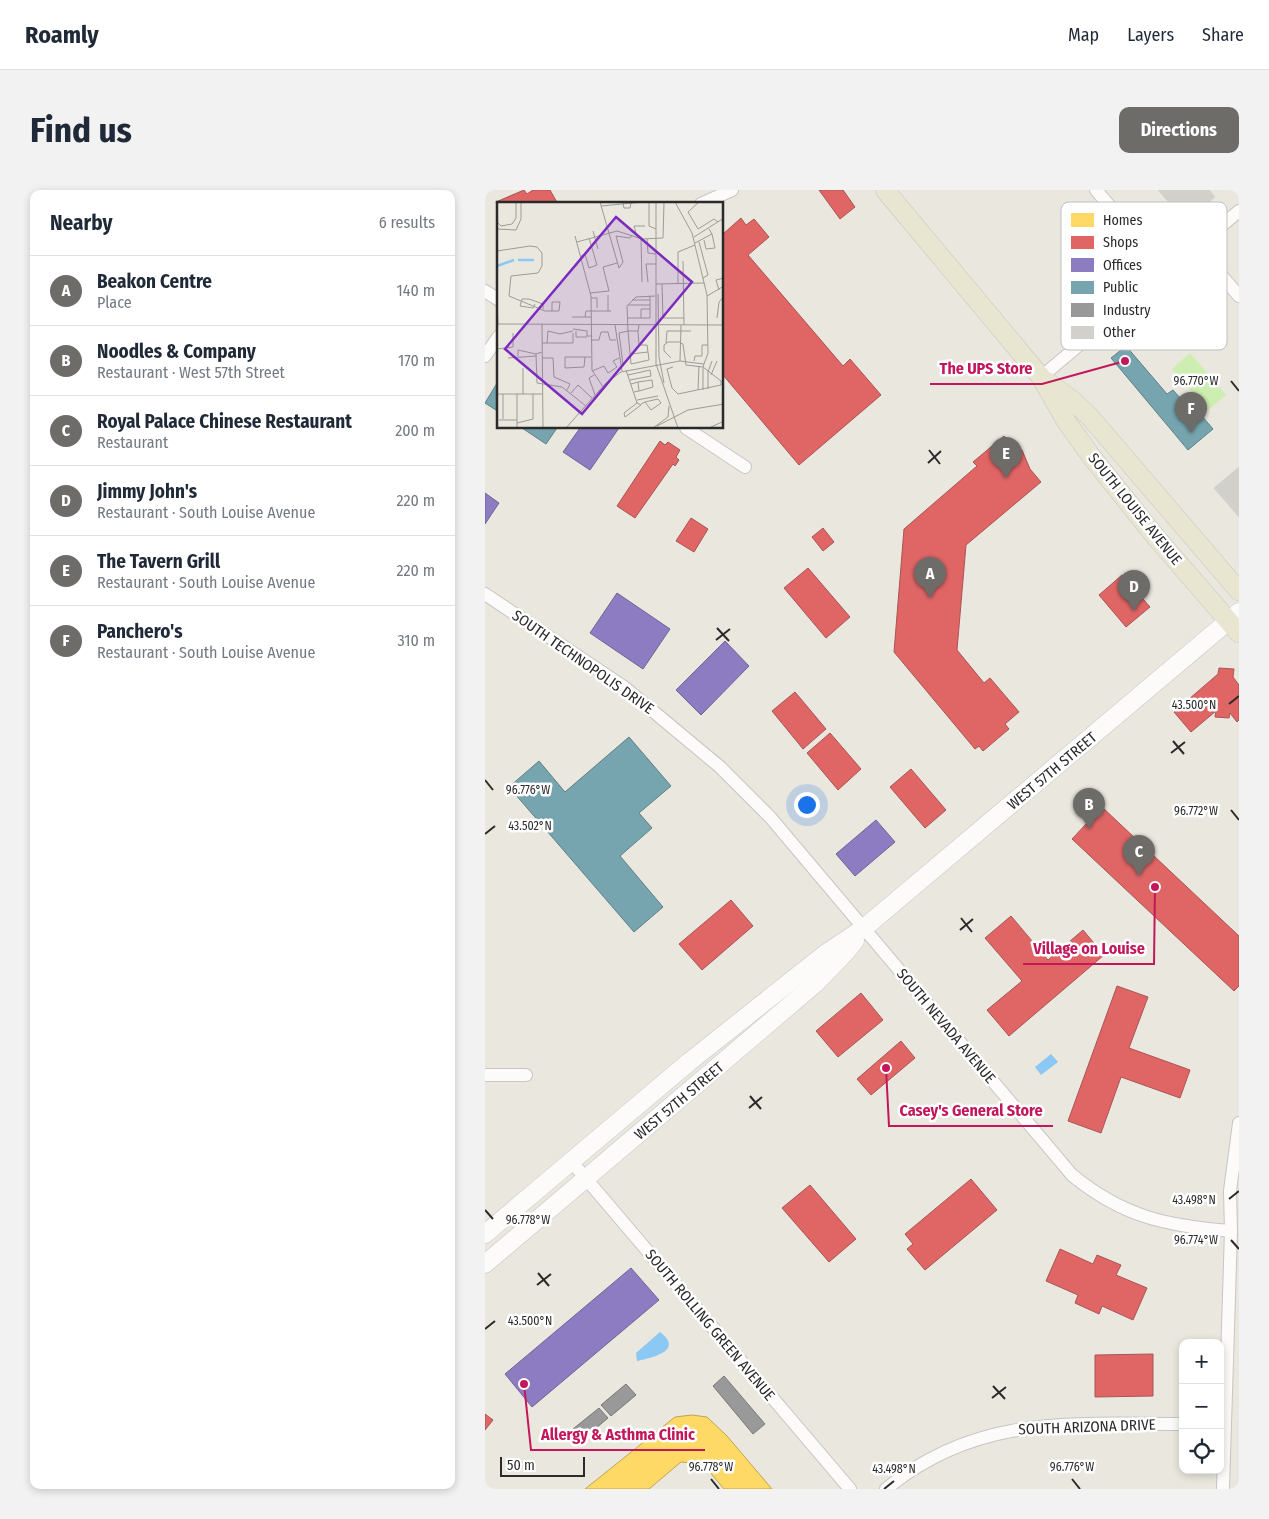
<!DOCTYPE html>
<meta charset="utf-8">
<style>
body{margin:0;font-family:"Fira Sans Condensed",sans-serif;background:#f2f2f3;color:#1f2937}
.controls{position:absolute;right:15px;bottom:15px;display:grid;overflow:hidden;border-radius:10px;box-shadow:0 2px 8px #0003}
.controls button{width:45px;height:45px;display:grid;place-items:center;padding:0;border:0;border-bottom:1px solid #e0e1e3;background:#fff;color:#1f2937;font:25px sans-serif}
.scale{position:absolute;left:15px;bottom:12px;width:85px;box-sizing:border-box;padding-left:5px;border:2px solid #2a2a2a;border-top:0;font-size:14px;line-height:18px;white-space:nowrap;color:#2a2a2a;-webkit-text-stroke:4px #fff;paint-order:stroke}
.you{position:absolute;left:321px;top:614px;width:18px;height:18px;margin:-12px;border:4px solid #fff;border-radius:50%;background:#1a73e8;box-shadow:0 0 0 8px #1a73e833}
.badge{display:grid;place-items:center;width:32px;height:32px;border-radius:50%;background:#6d6c69;color:#fff;font-size:16px;font-weight:700}
.pin{position:absolute;translate:-50% -41px;filter:drop-shadow(0 1px 2px #0008)}
.pin::after{content:'';position:absolute;top:26px;width:18px;height:15px;background:inherit;clip-path:polygon(0 0,100% 0,50% 100%)}
.list{margin:0;padding:0;list-style:none}
h2{display:flex;justify-content:space-between;align-items:center;height:65px;margin:0;padding:0 20px;font-size:21px}
h2 small{font-size:16px;font-weight:400;color:#747a83}
.list li{display:grid;grid-template-columns:32px 1fr auto;gap:15px;align-items:center;box-sizing:border-box;height:70px;padding:0 20px;border-top:1px solid #e0e1e3}
.list b{display:block;font-size:19px;white-space:nowrap}
.list p{margin:0;font-size:16px;white-space:nowrap;color:#747a83}
.list em{font-size:16px;font-style:normal;color:#747a83}
.icon{flex:none;width:28px;height:28px;fill:none;stroke:currentColor;stroke-width:2;stroke-linecap:round;stroke-linejoin:round}
.map{position:relative;flex:none;width:754px;height:1299px;overflow:hidden;border-radius:10px}
header{display:flex;align-items:center;gap:30px;box-sizing:border-box;height:70px;padding:0 25px;background:#fff;border-bottom:1px solid #e0e1e3}
header strong{font-size:24px}
nav{display:flex;gap:28px;margin-inline-start:auto;font-size:18px}
.intro{display:flex;align-items:center;justify-content:space-between;box-sizing:border-box;height:120px;padding:0 30px}
h1{margin:0;font-size:35px}
.button{padding:12px 22px;border-radius:10px;background:#6d6c69;color:#fff;font-size:18px;font-weight:700}
main{display:flex;gap:30px;padding:0 30px}
aside{flex:1;background:#fff;border-radius:10px;box-shadow:0 2px 8px #0003}
.map>svg:first-child{display:block}
.pitch{fill:#cdeeb0}
.water{fill:#8bc8f3}
.homes{fill:#ffd966;stroke:#bfa454}
.shops{fill:#e06666;stroke:#a95454}
.offices{fill:#8e7cc3;stroke:#706395}
.public{fill:#76a5af;stroke:#5f8087}
.industry{fill:#999;stroke:#787878}
.building{fill:#d2d0ca;stroke:#d5d2cb}
.lines{fill:none;stroke-linecap:round;stroke-linejoin:round}
.minor-casing{stroke:#c7c5c5;stroke-width:14}
.secondary-casing{stroke:#c7c5c5;stroke-width:19}
.primary-casing{stroke:#c5c4c0;stroke-width:20}
.minor{stroke:#fcfbfa;stroke-width:12}
.secondary{stroke:#fcfbfa;stroke-width:18}
.primary{stroke:#e8e6d1;stroke-width:19}
.ticks{fill:none;stroke:#2a2a2a;stroke-width:2}
.labels{text-anchor:middle;dominant-baseline:central;stroke-width:5;stroke-linejoin:round;paint-order:stroke}
.street-label{font-size:15px;fill:#2a2a2a;stroke:#fff}
.inset-river{fill:none;stroke:#8bc8f3;stroke-width:2.5}
.inset-road{fill:none;stroke:#9d9b96;stroke-width:1}
.view{fill:#7b2cbf;fill-opacity:0.15;stroke:#7b2cbf;stroke-width:2.5}
.inset-edge{fill:none;stroke:#2a2a2a;stroke-width:2.5}
.key{fill:#fff;stroke:#bfbfbf;stroke-width:1}
.key-label{font-size:14px;fill:#2a2a2a}
.ticks-label{font-size:12px;text-anchor:middle;fill:#2a2a2a;stroke:#fff;stroke-width:5;stroke-linejoin:round;paint-order:stroke}
.leader{fill:none;stroke:#c2185b;stroke-width:2}
.callout-dot{fill:#c2185b;stroke:#fff;stroke-width:2}
.callout-label{font-size:16px;text-anchor:middle;font-weight:bold;fill:#c2185b;stroke:#fff;stroke-width:5;stroke-linejoin:round;paint-order:stroke}
</style>
<header>
<strong>Roamly</strong>
<nav><a>Map</a><a>Layers</a><a>Share</a></nav>
</header>
<div class="intro"><h1>Find us</h1><a class="button">Directions</a></div>
<main>
<aside>
<h2>Nearby<small>6 results</small></h2>
<ul class="list">
<li><span class="badge">A</span><div><b>Beakon Centre</b><p>Place</p></div><em>140 m</em></li>
<li><span class="badge">B</span><div><b>Noodles &amp; Company</b><p>Restaurant · West 57th Street</p></div><em>170 m</em></li>
<li><span class="badge">C</span><div><b>Royal Palace Chinese Restaurant</b><p>Restaurant</p></div><em>200 m</em></li>
<li><span class="badge">D</span><div><b>Jimmy John's</b><p>Restaurant · South Louise Avenue</p></div><em>220 m</em></li>
<li><span class="badge">E</span><div><b>The Tavern Grill</b><p>Restaurant · South Louise Avenue</p></div><em>220 m</em></li>
<li><span class="badge">F</span><div><b>Panchero's</b><p>Restaurant · South Louise Avenue</p></div><em>310 m</em></li>
</ul>
</aside>
<div class="map">
<svg width="754" height="1299" viewBox="0 0 754 1299">
<rect width="100%" height="100%" fill="#eae7de"/>
<polygon class="pitch" points="705,163 741,205 723,220 687,179"/>
<g class="water">
<polygon points="566,864 573,872 556,885 550,877"/>
<path d="M175,1142c25,19 -9,26 -23,29l-1,-8z"/>
</g>
<polygon class="homes" points="207,1225 222,1227 242,1246 287,1299 239,1299 218,1274 196,1272 164,1299 100,1299 190,1227"/>
<g class="shops">
<polygon points="39,0 42,4 48,0 65,0 73,14 14,14 14,18 11,12"/>
<polygon points="334,0 358,0 370,17 355,29"/>
<polygon points="256,28 261,35 269,29 284,47 263,65 358,176 365,169 396,205 314,275 238,185 238,44"/>
<polygon points="519,246 525,253 537,260 545,279 556,292 481,355 472,460 499,493 505,488 534,522 520,534 524,539 498,561 494,556 490,559 409,462 419,339 492,276 488,272"/>
<polygon points="175,251 180,255 183,252 195,260 191,267 194,270 190,276 188,274 150,328 132,316"/>
<polygon points="206,328 223,339 209,362 191,351"/>
<polygon points="338,338 349,352 338,361 327,347"/>
<polygon points="323,378 365,427 341,448 299,398"/>
<polygon points="637,385 665,417 641,437 614,405"/>
<polygon points="734,478 749,479 748,487 754,495 754,530 752,532 745,523 744,528 730,527 731,521 706,542 689,522 733,484"/>
<polygon points="310,502 341,539 318,559 287,521"/>
<polygon points="345,543 376,579 353,600 322,563"/>
<polygon points="426,579 461,620 440,638 405,597"/>
<polygon points="617,617 754,746 754,796 749,801 587,649"/>
<polygon points="246,710 268,736 217,780 194,754"/>
<polygon points="526,726 563,770 598,740 619,765 524,846 502,820 537,791 500,748"/>
<polygon points="632,796 663,807 644,858 705,880 695,908 636,887 616,943 583,931"/>
<polygon points="376,803 398,830 353,867 331,841"/>
<polygon points="416,851 430,868 386,905 372,889"/>
<polygon points="486,989 512,1020 440,1080 422,1059 428,1054 420,1044"/>
<polygon points="325,995 371,1049 344,1072 297,1018"/>
<polygon points="575,1059 608,1074 612,1065 636,1075 631,1085 662,1098 648,1130 617,1116 614,1124 590,1113 593,1105 561,1091"/>
<polygon points="668,1164 668,1206 610,1207 610,1165"/>
<polygon points="0,1224 8,1230 0,1240"/>
</g>
<g class="offices">
<polygon points="95,238 134,238 105,280 78,262"/>
<polygon points="0,303 14,313 0,334"/>
<polygon points="132,403 185,439 158,479 105,443"/>
<polygon points="240,451 264,476 216,525 191,500"/>
<polygon points="391,630 410,652 370,686 351,664"/>
<polygon points="146,1078 174,1110 47,1217 20,1184"/>
</g>
<g class="public">
<polygon points="641,156 682,204 688,200 696,209 700,206 728,239 703,260 626,168"/>
<polygon points="14,190 14,222 0,213"/>
<polygon points="37,238 72,238 61,254"/>
<polygon points="144,547 186,596 154,623 167,638 135,666 178,717 149,742 24,597 54,571 80,602"/>
</g>
<g class="industry">
<polygon points="239,1186 280,1234 268,1244 228,1196"/>
<polygon points="141,1194 151,1205 126,1226 116,1215"/>
<polygon points="114,1218 123,1228 97,1250 88,1239"/>
</g>
<g class="building">
<polygon points="673,0 724,0 730,7 701,32"/>
<polygon points="754,277 754,327 729,298"/>
</g>
<g class="lines">
<defs>
<g id="minor">
<polyline points="611,0 681,82"/>
<polyline points="216,14 247,0"/>
<polyline points="712,57 754,106"/>
<polyline points="0,101 14,110"/>
<polyline points="0,166 14,146"/>
<polyline points="556,187 754,21"/>
<polyline points="201,238 260,277"/>
<path d="M0,404l139,93 96,80 50,50 302,358c51,42 95,51 159,56"/>
<polyline points="0,885 41,885"/>
<polyline points="86,971 365,1299"/>
<path d="M401,1299c91,-75 187,-65 297,-65"/>
<polyline points="738,1299 746,1041 745,1001 754,933"/>
</g>
<g id="secondary">
<polyline points="0,1044 204,872 340,764 379,738 754,422"/>
<polyline points="0,1074 331,793 360,763 370,751"/>
</g>
<g id="primary">
<polyline points="400,0 556,187 581,231 606,266 669,345 754,443"/>
<polyline points="561,191 587,210 605,227 754,401"/>
</g>
</defs>
<use href="#minor" class="minor-casing"/>
<use href="#secondary" class="secondary-casing"/>
<use href="#primary" class="primary-casing"/>
<use href="#minor" class="minor"/>
<use href="#secondary" class="secondary"/>
<use href="#primary" class="primary"/>
</g>
<path class="ticks" d="M746,191l8,10M444,260l11,14M443,273l13,-12M232,438l12,13M231,450l14,-11M744,514l10,-8M688,551l11,13M686,563l14,-11M0,590l8,10M746,620l8,10M0,644l10,-8M476,728l11,14M475,740l13,-11M265,906l11,13M264,918l13,-11M744,1009l10,-8M0,1020l8,9M746,1050l8,9M53,1083l11,13M52,1095l14,-11M0,1139l10,-8M508,1196l12,13M507,1208l14,-11M226,1289l8,10M587,1289l8,10M399,1299l10,-8"/>
<g class="labels">
<g class="street-label">
<text transform="translate(650 319) rotate(51)">SOUTH LOUISE AVENUE</text>
<text transform="translate(98 472) rotate(35)">SOUTH TECHNOPOLIS DRIVE</text>
<text transform="translate(567 581) rotate(-40)">WEST 57TH STREET</text>
<text transform="translate(461 836) rotate(50)">SOUTH NEVADA AVENUE</text>
<text transform="translate(194 911) rotate(-40)">WEST 57TH STREET</text>
<text transform="translate(225 1135) rotate(50)">SOUTH ROLLING GREEN AVENUE</text>
<text transform="translate(602 1237) rotate(-2)">SOUTH ARIZONA DRIVE</text>
</g>
</g>
<g transform="translate(12 12)">
<rect width="226" height="226" fill="#eae7de"/>
<path class="inset-river" d="M21,58h16M0,64l17,-6"/>
<path class="inset-road" d="M103,0l19,66M152,0v24l7,3M159,0v162l22,64M178,0l17,31 15,62 1,58 -4,11M202,0l-11,10 10,17 16,-10 4,3M126,1l1,5h6l1,-5M104,4l42,-4M0,20l4,4 11,-2 4,-6v-16M0,27l19,1 5,-11v-17M96,29l5,18M139,31l-2,-7h11M78,34l16,60 1,74 11,17M197,35l30,-19M144,37l1,43M150,37l1,14 8,1M207,38l2,9 9,-1 -3,-14M80,40l40,-11 25,8 21,-1 1,-36M202,40l9,33 -5,3M198,41l17,-9 -3,-5M0,49l33,-5 7,1 5,6v13l-4,7 -27,3 -2,20M84,54l4,-2 4,14 8,-3 -8,-27M186,59l1,64M122,66l4,-6 -7,-26 14,2 2,-3M151,80l-2,-18h10M159,82l48,-1M165,82l1,34h21M181,82v-32l17,-7M222,88l-3,-10 8,-2M93,91l19,-2 -6,-24 14,-4M161,92l1,63 5,26M111,93v16M12,94l36,15h14l1,-9h-8v9M210,94l17,-10M94,96h6v10M135,98h18M0,102l1,21M38,102l-2,4 -13,-2 2,-7h7l14,5v5M131,103h22M75,115h19M88,115l1,-6h25M131,116h22v-22M144,116v-9h9M220,116l2,-16 5,-6M0,122l227,1M45,122l1,104M118,123l7,46M76,127l14,2v5h4M79,129v6h11M131,129l3,33 18,-4 -1,-8 -17,2M131,129h10l1,-6M141,129l1,14h8l1,7M94,138h8l2,-8h7l2,8h6M45,141h31v-10M50,141l1,-12 12,3 13,-3M169,141l1,-12h24M183,141l3,1 3,21 17,2M0,147l16,-2v-14M45,150l-6,2 1,29 25,4 24,19M21,154v-6l18,4M88,155l-1,10 -19,1v-11h26M11,156l28,-2M45,156h11l1,19 16,7 -3,6M174,156l-7,-7v-6l4,-3h12M183,159l1,-36M197,159l1,-5h7v-11h6M126,163l-4,-32 9,-2 -1,-25 9,-9 19,-1M176,165l-6,2 5,19 6,6 43,-9v-4l-18,-14 1,-3M129,168l11,33 4,2 -16,12 -1,-4 13,-10M95,169l12,-5 4,7 9,-6 -4,-6 6,-3M97,173l-5,3 6,17M131,173l22,-5 1,6 -21,4M214,173l6,-14M141,180l14,-2 1,7 -14,4M134,182l7,-2 1,9 -5,1M211,187v-17l4,-11M201,188l1,-24M206,188v-22M74,191l7,-8 14,13M0,192h45M6,192v25M20,192v34M26,192v-26M140,198l21,-4M144,202l4,-2 13,-3 3,4 -10,7 -6,-8M2,218h18M20,221l16,-4v-25M160,224l31,-16 36,-6M69,226l40,-45 15,-11 59,-11 24,3M156,226l15,-11 1,-11M212,226l15,-7"/>
<path class="view" d="M119,15l76,65 -110,132 -77,-65z"/>
<rect width="226" height="226" class="inset-edge"/>
</g>
<rect x="576" y="12" width="166" height="148" rx="8" class="key"/>
<rect x="586" y="23" width="23" height="14" fill="#ffd966"/>
<rect x="586" y="46" width="23" height="13" fill="#e06666"/>
<rect x="586" y="68" width="23" height="14" fill="#8e7cc3"/>
<rect x="586" y="91" width="23" height="13" fill="#76a5af"/>
<rect x="586" y="113" width="23" height="14" fill="#999"/>
<rect x="586" y="136" width="23" height="13" fill="#d2d0ca"/>
<g class="key-label">
<text x="618" y="35">Homes</text>
<text x="618" y="57">Shops</text>
<text x="618" y="80">Offices</text>
<text x="618" y="102">Public</text>
<text x="618" y="125">Industry</text>
<text x="618" y="147">Other</text>
</g>
<g class="ticks-label">
<text x="711" y="195">96.770°W</text>
<text x="709" y="519">43.500°N</text>
<text x="43" y="604">96.776°W</text>
<text x="711" y="625">96.772°W</text>
<text x="45" y="640">43.502°N</text>
<text x="709" y="1014">43.498°N</text>
<text x="43" y="1034">96.778°W</text>
<text x="711" y="1054">96.774°W</text>
<text x="45" y="1135">43.500°N</text>
<text x="226" y="1281">96.778°W</text>
<text x="587" y="1281">96.776°W</text>
<text x="409" y="1283">43.498°N</text>
</g>
<path class="leader" d="M640 171L557 194H445M670 697L669 774H538M401 878L404 936H568M39 1194L46 1260H220"/>
<g class="callout-dot">
<circle cx="640" cy="171" r="5"/>
<circle cx="670" cy="697" r="5"/>
<circle cx="401" cy="878" r="5"/>
<circle cx="39" cy="1194" r="5"/>
</g>
<g class="callout-label">
<text x="501" y="184">The UPS Store</text>
<text x="604" y="764">Village on Louise</text>
<text x="486" y="926">Casey's General Store</text>
<text x="133" y="1250">Allergy &amp; Asthma Clinic</text>
</g>
</svg>
<div class="controls">
<button>+</button>
<button>−</button>
<button><svg class="icon" aria-label="locate" viewBox="0 0 24 24"><circle cx="12" cy="12" r="6"/><path d="M12 2v4M12 18v4M2 12h4M18 12h4"/></svg></button>
</div>
<div class="scale">50 m</div>
<div class="you"></div>
<div class="pin badge" style="left:445px;top:408px">A</div>
<div class="pin badge" style="left:604px;top:639px">B</div>
<div class="pin badge" style="left:654px;top:686px">C</div>
<div class="pin badge" style="left:649px;top:421px">D</div>
<div class="pin badge" style="left:521px;top:288px">E</div>
<div class="pin badge" style="left:706px;top:243px">F</div>
</div>
</main>
